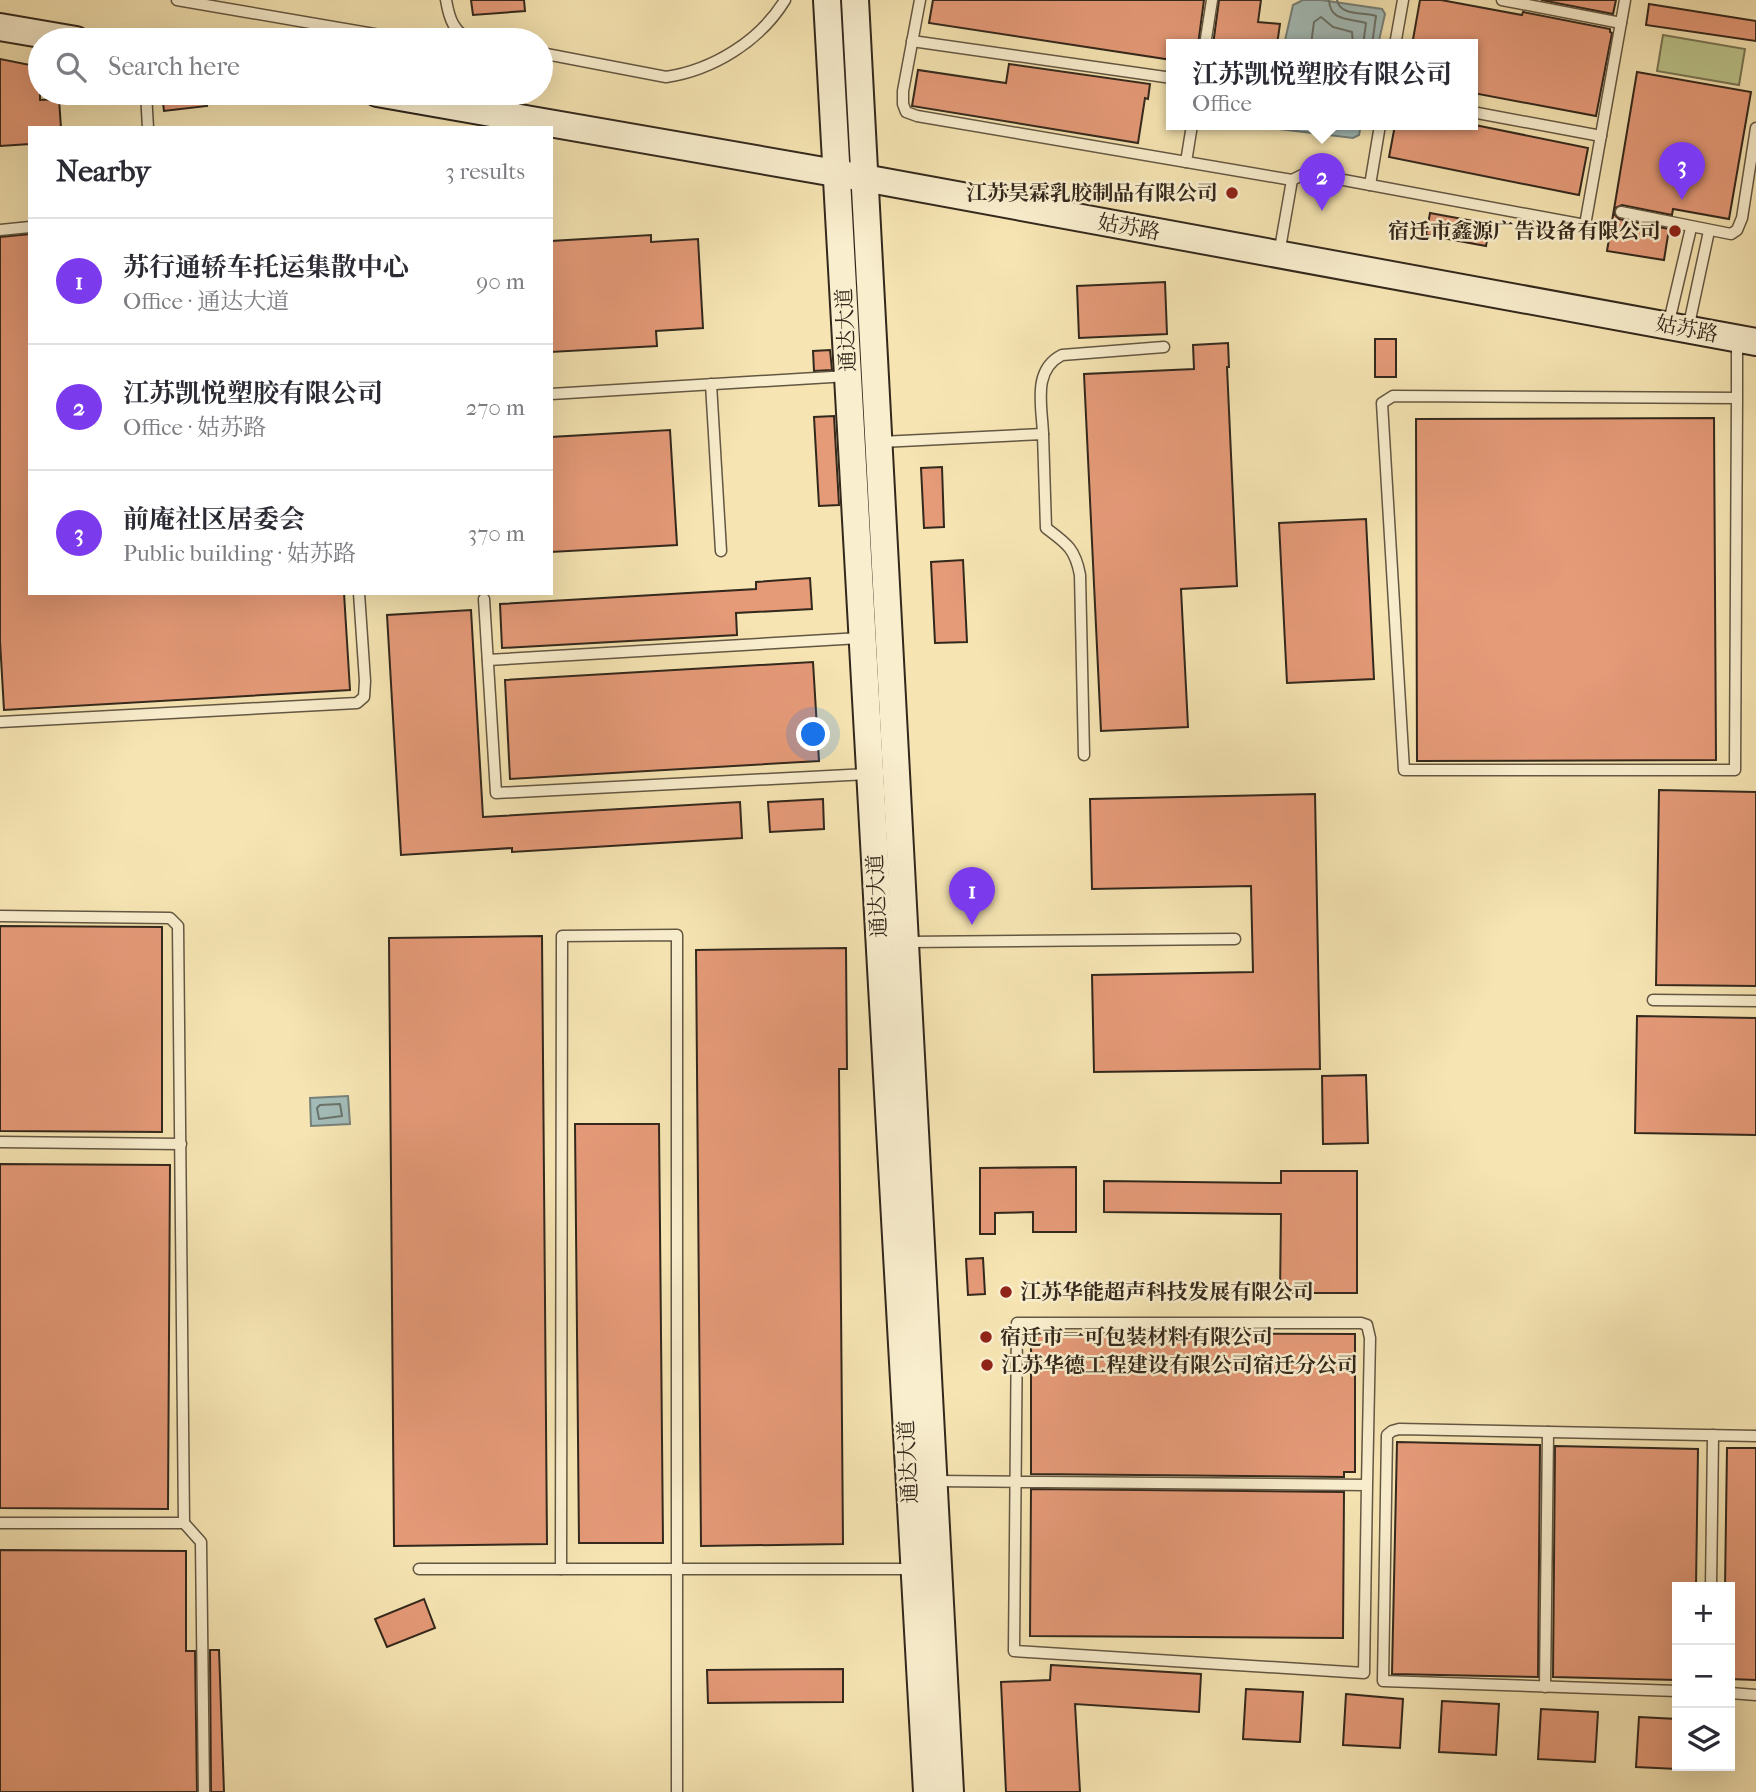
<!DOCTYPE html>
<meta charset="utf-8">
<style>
body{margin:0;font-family:"IM FELL French Canon","Noto Serif SC",serif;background:#f2f2f3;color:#2b2b33}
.controls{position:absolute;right:21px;bottom:21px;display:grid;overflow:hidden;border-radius:0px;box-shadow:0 7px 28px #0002}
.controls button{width:63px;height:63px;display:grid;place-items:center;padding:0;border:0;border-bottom:2px solid #e1e1e2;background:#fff;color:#2b2b33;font:35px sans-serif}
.you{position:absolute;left:814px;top:735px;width:24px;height:24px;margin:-18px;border:5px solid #fff;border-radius:50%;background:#1a73e8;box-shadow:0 0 0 10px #1a73e833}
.badge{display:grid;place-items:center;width:46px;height:46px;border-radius:50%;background:#7c3aed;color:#fff;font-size:23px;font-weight:700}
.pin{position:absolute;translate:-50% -58px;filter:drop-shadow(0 2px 4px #0008)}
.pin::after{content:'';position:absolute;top:37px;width:24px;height:21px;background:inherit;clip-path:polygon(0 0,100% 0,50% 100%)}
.popup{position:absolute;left:1166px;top:39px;width:312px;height:91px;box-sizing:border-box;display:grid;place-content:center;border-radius:0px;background:#fff;filter:drop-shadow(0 2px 5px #0005);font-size:23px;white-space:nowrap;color:#7c7c81}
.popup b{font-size:26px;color:#2b2b33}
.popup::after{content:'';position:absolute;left:50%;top:100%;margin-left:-14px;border:14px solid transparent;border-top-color:#fff}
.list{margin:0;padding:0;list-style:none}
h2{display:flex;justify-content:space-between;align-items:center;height:91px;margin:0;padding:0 28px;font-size:30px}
h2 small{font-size:23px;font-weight:400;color:#7c7c81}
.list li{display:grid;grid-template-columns:46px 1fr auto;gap:21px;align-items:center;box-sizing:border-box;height:126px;padding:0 28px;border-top:2px solid #e1e1e2}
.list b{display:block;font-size:26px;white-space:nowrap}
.list p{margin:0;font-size:23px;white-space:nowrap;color:#7c7c81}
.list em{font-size:23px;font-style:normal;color:#7c7c81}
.icon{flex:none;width:38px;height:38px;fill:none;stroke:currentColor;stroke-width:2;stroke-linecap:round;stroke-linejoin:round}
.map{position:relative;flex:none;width:1756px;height:1792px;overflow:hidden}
.search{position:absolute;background:#fff;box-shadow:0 7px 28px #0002;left:28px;top:28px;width:525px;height:77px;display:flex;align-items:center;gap:18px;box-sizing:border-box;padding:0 24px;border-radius:38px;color:#7c7c81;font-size:26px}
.panel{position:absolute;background:#fff;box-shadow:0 7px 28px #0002;left:28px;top:126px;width:525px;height:469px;border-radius:0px}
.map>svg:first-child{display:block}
.green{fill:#bcc58c;stroke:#787654;stroke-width:2}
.water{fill:#a3bcb8;stroke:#76817a;stroke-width:2}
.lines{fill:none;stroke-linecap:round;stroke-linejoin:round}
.shore{stroke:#6b726a;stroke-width:2}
.building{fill:#e59a78;stroke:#33281c;stroke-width:2}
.lane-casing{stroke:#645742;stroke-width:13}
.secondary-casing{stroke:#33281c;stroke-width:30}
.lane{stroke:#f9eece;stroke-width:10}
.secondary{stroke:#f9eece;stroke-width:26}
.poi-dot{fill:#8f2418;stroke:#f9eece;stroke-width:2.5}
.labels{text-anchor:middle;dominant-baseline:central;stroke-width:5;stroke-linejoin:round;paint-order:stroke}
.poi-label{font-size:21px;font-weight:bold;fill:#33281c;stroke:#f9eece;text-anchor:start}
.street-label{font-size:21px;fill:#33281c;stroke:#f9eece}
</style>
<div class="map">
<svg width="1756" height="1792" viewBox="0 0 1756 1792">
<rect width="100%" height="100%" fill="#f6e5b3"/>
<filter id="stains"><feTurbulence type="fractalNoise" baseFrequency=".00286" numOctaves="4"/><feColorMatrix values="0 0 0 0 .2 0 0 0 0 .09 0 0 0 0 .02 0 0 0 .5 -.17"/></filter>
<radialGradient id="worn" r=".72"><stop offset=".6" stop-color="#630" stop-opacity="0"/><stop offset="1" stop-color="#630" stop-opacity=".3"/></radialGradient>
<polygon class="green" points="1663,35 1745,49 1739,85 1657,71"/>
<g class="water">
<polygon points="1303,0 1321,0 1382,9 1385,14 1378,45 1284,45 1293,5"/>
<polygon points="1272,125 1361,125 1359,135 1353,138 1279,129"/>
<polygon points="348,1096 350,1124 311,1126 310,1098"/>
</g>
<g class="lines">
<g class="shore">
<path d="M1329,0c1,22 21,18 37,23l-3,22"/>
<path d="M1337,0c3,16 26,12 39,16l-4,29"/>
<polyline points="1311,45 1314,22 1321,17 1333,27 1352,32 1353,45"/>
<polygon points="320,1105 340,1104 342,1116 319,1119 317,1108"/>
</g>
</g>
<g class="building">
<polygon points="471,0 524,0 525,11 473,15"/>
<polygon points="933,0 1204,0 1198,45 1172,45 1172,60 929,23"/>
<polygon points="1219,0 1261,0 1258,22 1280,24 1277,45 1213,45"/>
<polygon points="1420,0 1441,0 1522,15 1523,12 1610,29 1610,32 1612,33 1596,116 1473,93 1473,45 1412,45"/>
<polygon points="1541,0 1616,0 1613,14"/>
<polygon points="1649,4 1756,21 1756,41 1646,25"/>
<polygon points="0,59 40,67 40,100 59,99 61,128 30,128 30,144 0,146"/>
<polygon points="1009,64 1150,84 1148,99 1145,98 1138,143 912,106 918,70 1006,83"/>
<polygon points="1637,72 1751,92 1729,219 1673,209 1672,215 1622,205 1615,208 1614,214 1619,219 1669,229 1664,260 1607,251"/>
<polygon points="179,93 205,93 207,106 164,111 162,95"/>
<polygon points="1395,125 1475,125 1588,148 1579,195 1389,157"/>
<polygon points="1430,213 1490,224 1486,246 1426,235"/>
<polygon points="30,234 30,593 344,593 350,690 4,710 0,641 0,237"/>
<polygon points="651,235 651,242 698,239 703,328 656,331 657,346 551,352 551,241"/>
<polygon points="1165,282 1167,334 1079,338 1077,286"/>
<rect x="1375" y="339" width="21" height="38"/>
<polygon points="1228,343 1229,367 1227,367 1237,586 1181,589 1188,727 1101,731 1084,374 1194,369 1193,345"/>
<polygon points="830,350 832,370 814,371 813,351"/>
<polygon points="834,416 839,505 819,506 814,417"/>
<polygon points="1714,418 1716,760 1417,761 1416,419"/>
<polygon points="670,430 677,545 551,552 551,437"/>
<polygon points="942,467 944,527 924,528 921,468"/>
<polygon points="1366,519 1374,679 1287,683 1279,523"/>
<polygon points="963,560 967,642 935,643 931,562"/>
<polygon points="810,578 812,609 736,613 737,635 502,648 500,604 756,589 756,582"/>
<polygon points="471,610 483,817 740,802 742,838 512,852 512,848 401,855 387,615"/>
<polygon points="813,662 819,761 510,779 505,680"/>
<polygon points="1659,790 1756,792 1756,986 1656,985"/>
<polygon points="1315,794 1320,1069 1094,1072 1092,975 1253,972 1251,886 1092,889 1090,799"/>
<polygon points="823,799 824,829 770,832 768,802"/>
<polygon points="0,926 162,927 162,1132 0,1131"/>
<polygon points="542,936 547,1544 394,1546 389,938"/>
<polygon points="846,948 847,1069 839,1069 843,1544 701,1546 696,950"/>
<polygon points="1637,1016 1756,1018 1756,1135 1635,1133"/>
<polygon points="1366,1075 1368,1143 1323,1144 1322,1076"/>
<polygon points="575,1124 659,1124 663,1543 579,1543"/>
<polygon points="0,1164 170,1165 168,1509 0,1508"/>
<polygon points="1076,1167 1076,1232 1033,1232 1033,1212 995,1213 995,1234 980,1234 980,1168"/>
<polygon points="1281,1171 1357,1171 1357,1293 1280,1293 1281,1214 1104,1212 1104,1181 1281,1183"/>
<polygon points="983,1258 985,1294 968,1295 966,1259"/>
<polygon points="1031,1333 1355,1334 1355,1472 1344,1472 1344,1477 1031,1474"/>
<polygon points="1397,1442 1540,1445 1538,1677 1392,1674"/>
<polygon points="1555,1446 1698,1449 1696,1587 1677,1587 1677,1680 1553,1677"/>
<polygon points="1727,1448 1756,1448 1756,1680 1730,1679 1730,1587 1725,1587"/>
<polygon points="1031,1489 1344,1492 1343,1638 1030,1636"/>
<polygon points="0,1550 186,1551 186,1651 195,1651 197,1792 0,1792"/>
<polygon points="424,1599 435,1628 387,1647 375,1619"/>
<polygon points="210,1650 219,1650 224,1792 211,1792"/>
<polygon points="1051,1665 1201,1674 1199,1712 1075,1704 1080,1792 1006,1792 1001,1682 1050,1680"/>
<polygon points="843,1669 843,1702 708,1703 707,1670"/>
<polygon points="1246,1689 1303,1692 1300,1742 1243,1739"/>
<polygon points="1346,1694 1403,1699 1400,1748 1343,1745"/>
<polygon points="1442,1701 1499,1704 1496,1755 1439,1752"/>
<polygon points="1541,1709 1598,1712 1595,1762 1538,1759"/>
<polygon points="1639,1717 1677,1719 1677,1769 1636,1767"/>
</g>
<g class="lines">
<defs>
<g id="lane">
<polyline points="177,0 409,40"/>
<path d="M446,0c3,18 8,35 28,40"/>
<polyline points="920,0 903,91 903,104 906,112 917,116 1292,180"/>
<polyline points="1502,0 1621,23"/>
<polyline points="912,41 1172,78"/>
<polyline points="1205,45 1212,0"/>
<polyline points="1395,45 1403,0"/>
<path d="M541,53l125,24c47,-7 94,-36 119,-77"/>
<polyline points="146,93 148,128"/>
<polyline points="1472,112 1601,136"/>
<polyline points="512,116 516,93"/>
<polyline points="1186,162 1192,125"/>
<polyline points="1370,185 1380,125"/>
<polyline points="1621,212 1731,234 1737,230 1742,218 1756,128"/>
<polyline points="0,230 30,227"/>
<polyline points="1279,254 1292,180 1306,173 1585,225 1625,0"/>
<polyline points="1668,326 1691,228"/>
<polyline points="1688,329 1709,231"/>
<polyline points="711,384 721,551"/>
<polyline points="551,394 848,376"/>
<polyline points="1737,398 1393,396 1382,403 1404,770 1735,770 1737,398 1737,339"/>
<path d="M1043,434c-1,-28 -11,-64 19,-79l102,-8"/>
<path d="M881,442l162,-8 3,94c20,15 29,20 34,47l4,180"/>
<polyline points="484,599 496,793 868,774"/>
<polyline points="488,660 860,638"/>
<polyline points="0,722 357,703 364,697 365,681 359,593"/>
<polyline points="0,916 170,918 178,926 184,1523 0,1523"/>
<polyline points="908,942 1235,939"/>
<polyline points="1653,1000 1756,1001"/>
<polyline points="0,1142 181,1144"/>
<polyline points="934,1481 1367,1485 1364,1673 1014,1651 1017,1323 1361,1323 1367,1325 1370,1338 1367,1485"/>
<polyline points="184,1523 201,1542 204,1792"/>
<polyline points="419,1569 912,1569"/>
<polyline points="561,1569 562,936 677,935 677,1792"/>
<polyline points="1711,1587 1713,1435"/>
<polyline points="1545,1687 1548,1432"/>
<polyline points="1677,1691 1383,1681 1387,1435 1392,1431 1399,1429 1756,1436"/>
<polyline points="1730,1693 1756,1695"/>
</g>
<g id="secondary">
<polyline points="827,0 927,1792"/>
<polyline points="855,0 950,1792"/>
<polyline points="0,27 76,40"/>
<polyline points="377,93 864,178 1756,342"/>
</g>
</defs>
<use href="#lane" class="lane-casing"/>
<use href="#secondary" class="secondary-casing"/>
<use href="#lane" class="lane"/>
<use href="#secondary" class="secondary"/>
</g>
<g class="poi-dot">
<circle cx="1232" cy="193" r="7"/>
<circle cx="1675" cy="231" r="7"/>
<circle cx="1006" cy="1292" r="7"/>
<circle cx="986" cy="1337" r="7"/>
<circle cx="987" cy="1365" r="7"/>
</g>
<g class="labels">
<g class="poi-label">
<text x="1218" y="193" text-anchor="end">江苏昊霖乳胶制品有限公司</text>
<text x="1661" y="231" text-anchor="end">宿迁市鑫源广告设备有限公司</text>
<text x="1020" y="1292">江苏华能超声科技发展有限公司</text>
<text x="1000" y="1337">宿迁市一可包装材料有限公司</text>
<text x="1001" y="1365">江苏华德工程建设有限公司宿迁分公司</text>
</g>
<g class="street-label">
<text transform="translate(1129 227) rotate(10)">姑苏路</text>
<text transform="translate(1687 329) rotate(11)">姑苏路</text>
<text transform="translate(846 330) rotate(-93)">通达大道</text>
<text transform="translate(877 896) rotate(-93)">通达大道</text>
<text transform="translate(908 1462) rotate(-93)">通达大道</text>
</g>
</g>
<rect width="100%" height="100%" filter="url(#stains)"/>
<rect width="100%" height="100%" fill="url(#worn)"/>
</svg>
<div class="controls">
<button>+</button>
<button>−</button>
<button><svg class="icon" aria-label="layers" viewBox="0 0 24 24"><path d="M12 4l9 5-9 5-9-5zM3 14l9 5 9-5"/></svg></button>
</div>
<div class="you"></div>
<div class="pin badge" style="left:972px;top:925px">1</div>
<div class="pin badge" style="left:1322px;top:211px">2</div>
<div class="popup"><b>江苏凯悦塑胶有限公司</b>Office</div>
<div class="pin badge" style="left:1682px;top:200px">3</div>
<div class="search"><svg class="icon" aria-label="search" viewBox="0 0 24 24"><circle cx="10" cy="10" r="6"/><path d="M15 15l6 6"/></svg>Search here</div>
<section class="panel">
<h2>Nearby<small>3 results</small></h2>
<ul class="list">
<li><span class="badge">1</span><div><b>苏行通轿车托运集散中心</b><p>Office · 通达大道</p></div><em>90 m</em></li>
<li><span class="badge">2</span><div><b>江苏凯悦塑胶有限公司</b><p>Office · 姑苏路</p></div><em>270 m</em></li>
<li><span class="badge">3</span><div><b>前庵社区居委会</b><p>Public building · 姑苏路</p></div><em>370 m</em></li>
</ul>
</section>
</div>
